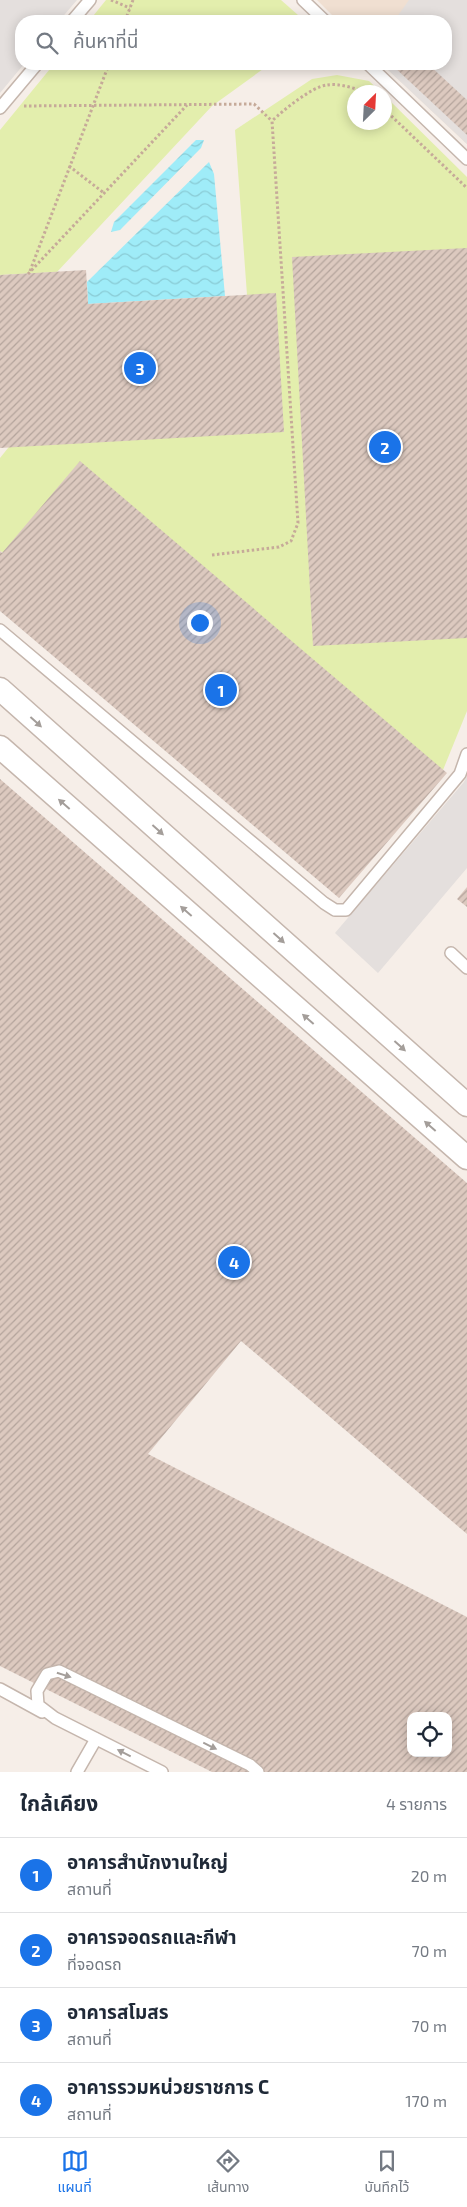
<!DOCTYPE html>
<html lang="th">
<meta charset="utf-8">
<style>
body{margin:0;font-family:"Exo 2","Noto Sans Thai",sans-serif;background:#f6f6f7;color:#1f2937}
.controls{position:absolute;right:15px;bottom:15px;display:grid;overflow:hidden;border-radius:10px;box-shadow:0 2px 12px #0003}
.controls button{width:45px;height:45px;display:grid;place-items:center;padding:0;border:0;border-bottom:1px solid #e0e1e3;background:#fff;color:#1f2937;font:25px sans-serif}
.compass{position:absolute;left:347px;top:85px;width:45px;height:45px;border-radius:50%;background:#fff;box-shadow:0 2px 12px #0003;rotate:24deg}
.you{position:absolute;left:199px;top:622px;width:18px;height:18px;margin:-12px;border:4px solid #fff;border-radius:50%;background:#1a73e8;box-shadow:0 0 0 8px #1a73e833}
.badge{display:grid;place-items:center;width:32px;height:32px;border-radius:50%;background:#1a73e8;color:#fff;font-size:16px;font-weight:700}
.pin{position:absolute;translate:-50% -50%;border:2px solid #fff;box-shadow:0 1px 5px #0006}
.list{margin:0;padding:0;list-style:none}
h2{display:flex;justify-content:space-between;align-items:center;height:65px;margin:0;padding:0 20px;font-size:21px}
h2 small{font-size:16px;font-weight:400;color:#747a83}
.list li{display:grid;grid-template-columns:32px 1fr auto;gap:15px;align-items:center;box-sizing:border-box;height:75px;padding:0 20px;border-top:1px solid #e0e1e3}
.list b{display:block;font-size:19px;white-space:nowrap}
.list p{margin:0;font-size:16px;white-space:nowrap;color:#747a83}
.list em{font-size:16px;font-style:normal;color:#747a83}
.icon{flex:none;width:28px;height:28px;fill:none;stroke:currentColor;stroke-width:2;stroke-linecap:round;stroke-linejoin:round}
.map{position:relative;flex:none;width:467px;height:1772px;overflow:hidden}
.search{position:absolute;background:#fff;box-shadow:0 2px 12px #0003;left:15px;right:15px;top:15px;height:55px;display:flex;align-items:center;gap:12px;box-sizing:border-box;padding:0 18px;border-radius:20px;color:#747a83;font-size:19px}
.sheet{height:365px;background:#fff}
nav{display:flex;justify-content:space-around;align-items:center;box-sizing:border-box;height:70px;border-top:1px solid #e0e1e3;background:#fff;font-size:14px;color:#747a83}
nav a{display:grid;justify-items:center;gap:2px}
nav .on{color:#1a73e8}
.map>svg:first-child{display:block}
.education{fill:#f0dfd1}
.green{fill:#e3eead}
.parking{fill:#e4dfdd}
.water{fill:url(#water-waves)}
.building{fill:url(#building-hatch);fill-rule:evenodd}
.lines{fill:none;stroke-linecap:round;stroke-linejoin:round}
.lane-casing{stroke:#c5b6ad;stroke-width:14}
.street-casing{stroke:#c5b6ad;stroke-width:25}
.path{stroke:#c6aa99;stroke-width:3;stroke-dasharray:2.5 2.5;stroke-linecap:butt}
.lane{stroke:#fff;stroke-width:11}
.street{stroke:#fff;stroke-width:22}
.oneway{fill:#a49e9a}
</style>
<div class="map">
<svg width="467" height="1772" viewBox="0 0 467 1772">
<defs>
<pattern id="water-waves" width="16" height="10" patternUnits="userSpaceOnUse" patternTransform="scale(1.25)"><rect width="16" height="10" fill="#9fecf8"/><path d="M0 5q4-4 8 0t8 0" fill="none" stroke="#8acbd5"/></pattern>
<pattern id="building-hatch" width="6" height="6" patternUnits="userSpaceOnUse" patternTransform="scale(1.25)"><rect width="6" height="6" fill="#dcc9bf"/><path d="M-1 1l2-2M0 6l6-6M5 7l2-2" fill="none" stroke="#b4a49c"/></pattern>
</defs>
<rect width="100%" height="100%" fill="#f6eee8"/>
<polygon class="education" points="317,0 467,0 467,144 382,64 446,64 446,21 338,21"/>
<g class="green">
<polygon points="106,0 281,0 298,15 300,21 89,21"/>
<polygon points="54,64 270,64 212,106 57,272 0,275 0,130"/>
<polygon points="337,75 369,81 381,92 354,92 354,122 384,122 385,96 467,177 467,711 443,770 0,551 0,458 37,412 247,295 235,130 312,79"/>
</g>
<g class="parking">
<polygon points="0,0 77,0 59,21 21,21 21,64 24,64 0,93"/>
<polygon points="409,0 467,0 467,144 387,69 387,64 446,64 446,21 394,21"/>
<polygon points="467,776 467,868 378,973 335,933 464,782"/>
</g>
<g class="water">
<polygon points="196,140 204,140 201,148 120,230 111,232 114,222"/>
<polygon points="209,162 214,174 225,296 88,304 87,282"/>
</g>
<g class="building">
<polygon points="396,64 428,64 467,100 467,135 393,66"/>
<polygon points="467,248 467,638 313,646 292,257"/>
<polygon points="86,270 88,304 276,293 284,432 0,448 0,275"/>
<polygon points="80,461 447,773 339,898 0,611 0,551 2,553"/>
<path d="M0,779l467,404v351l-226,-193 -93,113 319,163v155h-255l-212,-106zM411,1716h37v37h-37z"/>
<polygon points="467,887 467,907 457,899"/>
</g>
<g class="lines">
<defs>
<g id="lane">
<polyline points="303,0 325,21"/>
<polyline points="72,21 90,0"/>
<polyline points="368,64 467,159"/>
<polyline points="0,108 37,64"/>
<polyline points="0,630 324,903 335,910 346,910 460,774 467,754"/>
<polyline points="451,953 467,968"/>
<polyline points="0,1689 42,1712"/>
<polyline points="77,1772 96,1739"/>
<polyline points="162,1772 55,1718 38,1705 37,1691 47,1674 59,1671 250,1765 258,1772"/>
</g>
<g id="street">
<polyline points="0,689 467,1105"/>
<polyline points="0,747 467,1158"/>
</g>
</defs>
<use href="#lane" class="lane-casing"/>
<use href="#street" class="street-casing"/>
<g class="path">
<polyline points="111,0 130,8"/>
<polyline points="125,21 133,0"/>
<polyline points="24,106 254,104 272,121"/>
<polyline points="384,109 467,188"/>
<polyline points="69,166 104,193"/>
<polyline points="30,271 109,64"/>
<polyline points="28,274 187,105"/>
<path d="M212,555l67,-8 12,-6 7,-18 -26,-402c10,-10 41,-35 55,-36 11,-2 27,3 38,7"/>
</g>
<use href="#lane" class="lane"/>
<use href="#street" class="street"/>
</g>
<defs><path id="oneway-solid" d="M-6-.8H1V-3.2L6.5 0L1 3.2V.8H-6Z" transform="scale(1.25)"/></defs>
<g class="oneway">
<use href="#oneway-solid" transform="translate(36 722) rotate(42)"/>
<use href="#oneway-solid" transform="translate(64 804) rotate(-139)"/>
<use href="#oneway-solid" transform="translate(158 830) rotate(42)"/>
<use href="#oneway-solid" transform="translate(186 911) rotate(-139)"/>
<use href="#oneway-solid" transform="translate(279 938) rotate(42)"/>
<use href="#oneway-solid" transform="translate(308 1019) rotate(-139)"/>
<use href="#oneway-solid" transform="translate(400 1046) rotate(42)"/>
<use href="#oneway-solid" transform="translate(430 1126) rotate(-139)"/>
<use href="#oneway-solid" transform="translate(64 1675) rotate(18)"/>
<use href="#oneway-solid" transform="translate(210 1746) rotate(26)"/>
<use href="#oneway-solid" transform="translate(124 1753) rotate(-153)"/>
</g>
</svg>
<div class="controls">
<button><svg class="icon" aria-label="locate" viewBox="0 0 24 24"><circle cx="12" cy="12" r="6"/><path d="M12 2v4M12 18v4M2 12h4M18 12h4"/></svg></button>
</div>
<svg class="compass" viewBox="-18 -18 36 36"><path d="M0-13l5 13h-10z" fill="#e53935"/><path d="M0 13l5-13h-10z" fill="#747a83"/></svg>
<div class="you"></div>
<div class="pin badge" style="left:221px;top:690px">1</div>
<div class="pin badge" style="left:385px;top:447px">2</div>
<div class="pin badge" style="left:140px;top:368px">3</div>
<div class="pin badge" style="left:234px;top:1262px">4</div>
<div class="search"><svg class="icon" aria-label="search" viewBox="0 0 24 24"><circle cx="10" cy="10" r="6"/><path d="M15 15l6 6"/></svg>ค้นหาที่นี่</div>
</div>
<section class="sheet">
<h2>ใกล้เคียง<small>4 รายการ</small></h2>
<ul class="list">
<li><span class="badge">1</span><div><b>อาคารสำนักงานใหญ่</b><p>สถานที่</p></div><em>20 m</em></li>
<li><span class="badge">2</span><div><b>อาคารจอดรถและกีฬา</b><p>ที่จอดรถ</p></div><em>70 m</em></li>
<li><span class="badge">3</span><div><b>อาคารสโมสร</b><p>สถานที่</p></div><em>70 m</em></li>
<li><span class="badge">4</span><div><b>อาคารรวมหน่วยราชการ C</b><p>สถานที่</p></div><em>170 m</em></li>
</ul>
</section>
<nav>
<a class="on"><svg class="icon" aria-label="map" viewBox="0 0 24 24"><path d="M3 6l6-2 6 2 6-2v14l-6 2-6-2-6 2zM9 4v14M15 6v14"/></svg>แผนที่</a>
<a><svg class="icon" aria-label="directions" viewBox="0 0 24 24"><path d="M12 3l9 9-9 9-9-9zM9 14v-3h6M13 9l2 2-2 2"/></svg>เส้นทาง</a>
<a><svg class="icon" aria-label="saved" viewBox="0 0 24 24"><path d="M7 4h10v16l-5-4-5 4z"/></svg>บันทึกไว้</a>
</nav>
